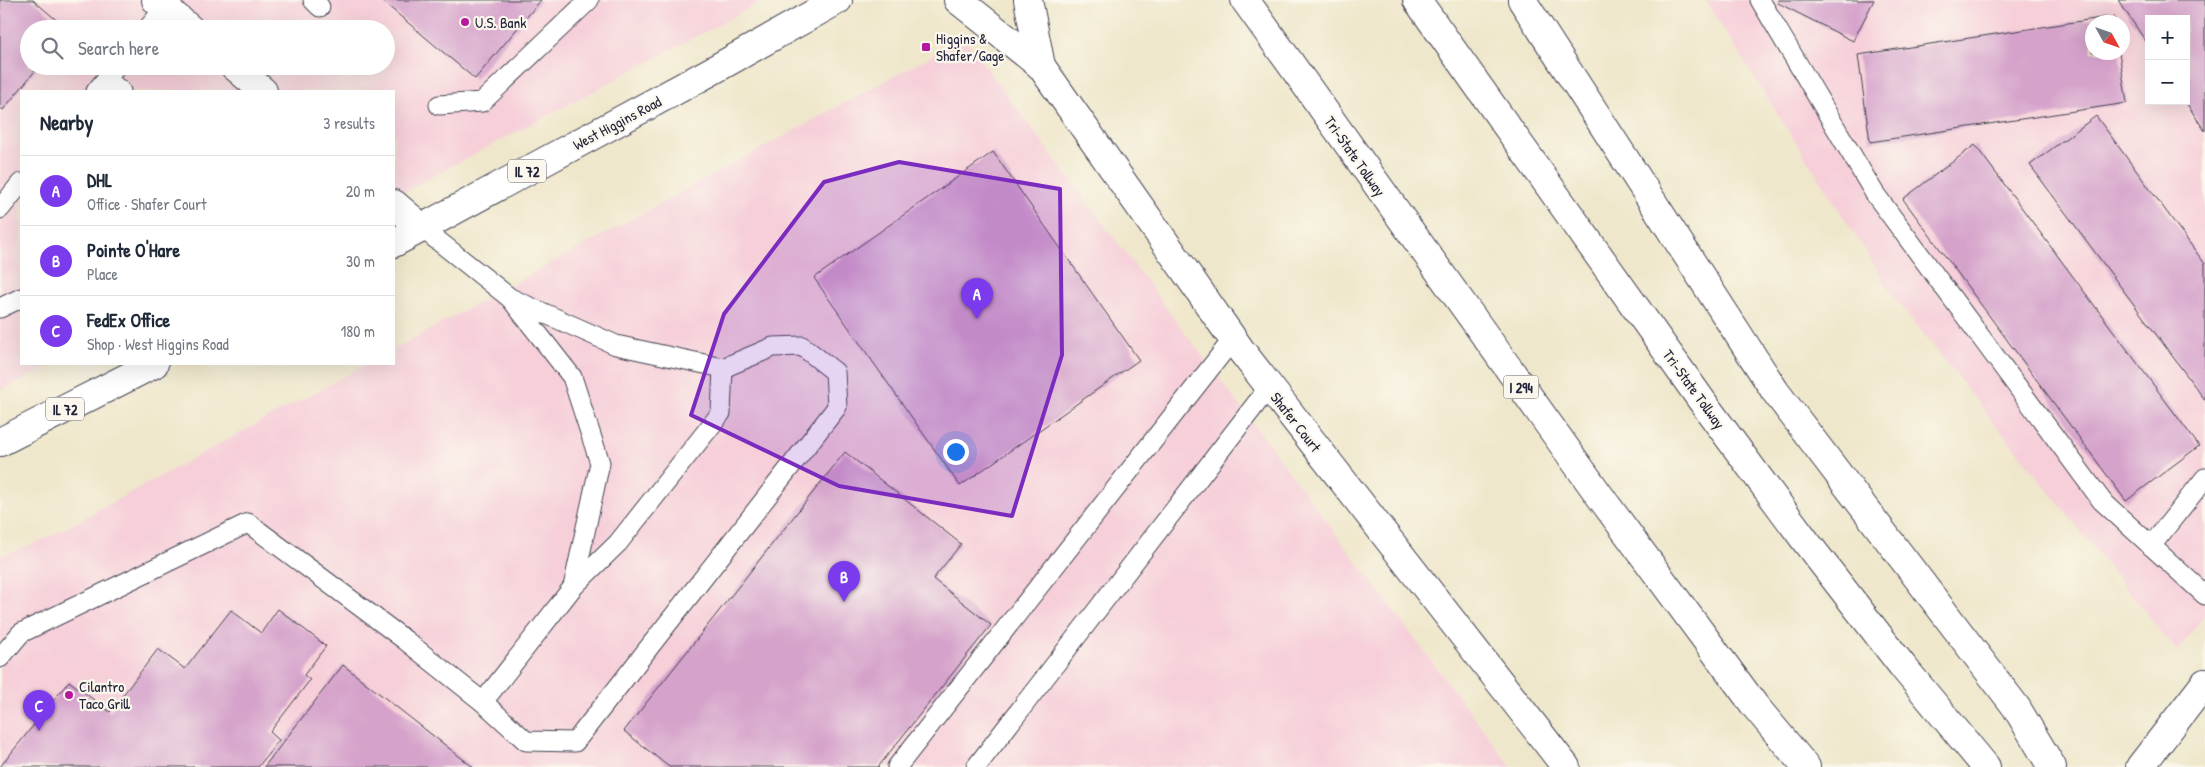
<!DOCTYPE html>
<meta charset="utf-8">
<style>
body{margin:0;font-family:"Patrick Hand",sans-serif;background:#f2f2f3;color:#1f2937}
.controls{position:absolute;right:15px;top:15px;display:grid;overflow:hidden;border-radius:0px;box-shadow:0 5px 20px #0002}
.controls button{width:45px;height:45px;display:grid;place-items:center;padding:0;border:0;border-bottom:1px solid #e0e1e3;background:#fff;color:#1f2937;font:25px sans-serif}
.compass{position:absolute;left:2085px;top:15px;width:45px;height:45px;border-radius:50%;background:#fff;box-shadow:0 5px 20px #0002;rotate:130deg}
.you{position:absolute;left:955px;top:451px;width:18px;height:18px;margin:-12px;border:4px solid #fff;border-radius:50%;background:#1a73e8;box-shadow:0 0 0 8px #1a73e833}
.badge{display:grid;place-items:center;width:32px;height:32px;border-radius:50%;background:#7c3aed;color:#fff;font-size:16px;font-weight:700}
.pin{position:absolute;translate:-50% -41px;filter:drop-shadow(0 1px 2px #0008)}
.pin::after{content:'';position:absolute;top:26px;width:18px;height:15px;background:inherit;clip-path:polygon(0 0,100% 0,50% 100%)}
.list{margin:0;padding:0;list-style:none}
h2{display:flex;justify-content:space-between;align-items:center;height:65px;margin:0;padding:0 20px;font-size:21px}
h2 small{font-size:16px;font-weight:400;color:#747a83}
.list li{display:grid;grid-template-columns:32px 1fr auto;gap:15px;align-items:center;box-sizing:border-box;height:70px;padding:0 20px;border-top:1px solid #e0e1e3}
.list b{display:block;font-size:19px;white-space:nowrap}
.list p{margin:0;font-size:16px;white-space:nowrap;color:#747a83}
.list em{font-size:16px;font-style:normal;color:#747a83}
.icon{flex:none;width:28px;height:28px;fill:none;stroke:currentColor;stroke-width:2;stroke-linecap:round;stroke-linejoin:round}
.map{position:relative;flex:none;width:2205px;height:767px;overflow:hidden}
.search{position:absolute;background:#fff;box-shadow:0 5px 20px #0002;left:20px;top:20px;width:375px;height:55px;display:flex;align-items:center;gap:12px;box-sizing:border-box;padding:0 18px;border-radius:28px;color:#747a83;font-size:19px}
.panel{position:absolute;background:#fff;box-shadow:0 5px 20px #0002;left:20px;top:90px;width:375px;height:275px;border-radius:0px}
.map>svg:first-child{display:block}
.built{fill:#f6cfd9;fill-rule:evenodd}
.building{fill:#d5a2cb}
.lines{fill:none;stroke-linecap:round;stroke-linejoin:round}
.lane-casing{stroke:#414051;stroke-width:21}
.street-casing{stroke:#414051;stroke-width:30}
.secondary-casing{stroke:#414051;stroke-width:30}
.primary-casing{stroke:#414051;stroke-width:30}
.highway-casing{stroke:#414051;stroke-width:30}
.lane{stroke:#fff;stroke-width:19}
.street{stroke:#fff;stroke-width:28}
.secondary{stroke:#fff;stroke-width:28}
.primary{stroke:#fff;stroke-width:28}
.highway{stroke:#fff;stroke-width:28}
.marked{fill:#7b2cbf;fill-opacity:0.2;stroke:#7b2cbf;stroke-width:4;stroke-linejoin:round}
.poi-dot{fill:#b5179e;stroke:#fbf7ec;stroke-width:2}
.labels{text-anchor:middle;dominant-baseline:central;stroke-width:4.5;stroke-linejoin:round;paint-order:stroke}
.shield{fill:#fbf7ec;stroke:#636270;stroke-width:1}
.shield-label{font-size:14px;font-weight:bold;fill:#22223b}
.poi-label{font-size:15px;fill:#22223b;stroke:#fbf7ec;text-anchor:start}
.street-label{font-size:15px;fill:#22223b;stroke:#fbf7ec}
</style>
<div class="map">
<svg width="2205" height="767" viewBox="0 0 2205 767">
<rect width="100%" height="100%" fill="#fbf7ec"/>
<filter id="ink" filterUnits="userSpaceOnUse"><feTurbulence type="fractalNoise" baseFrequency=".02" numOctaves="2"/><feDisplacementMap in="SourceGraphic" scale="10" xChannelSelector="R" yChannelSelector="G"/><feConvolveMatrix kernelMatrix="1 2 1 2 8 2 1 2 1" color-interpolation-filters="sRGB"/></filter>
<filter id="wash" filterUnits="userSpaceOnUse"><feTurbulence type="fractalNoise" baseFrequency=".0096" numOctaves="4" result="noise"/><feDisplacementMap in="SourceGraphic" scale="20" xChannelSelector="R" yChannelSelector="G"/><feGaussianBlur stdDeviation="1.12" result="paint"/><feColorMatrix in="noise" values="0 0 0 0 0 0 0 0 0 0 0 0 0 0 0 0 0 1.4 0 .05"/><feComposite in="paint" operator="in"/></filter>
<g filter="url(#wash)">
<rect width="100%" height="100%" fill="#efe7cb"/>
<g class="built">
<path d="M0,0h765l-371,197v-106h-373v273h35l-56,27zM29,29h357v37h-357z"/>
<path d="M1705,0h500v615l-28,37 -280,-351zM2149,19h37v82h-37zM2092,22h30v30h-30z"/>
<polygon points="964,38 1511,767 0,767 0,557 47,538 367,364 394,364 394,349"/>
</g>
<g id="blocks">
<g class="building">
<polygon points="0,0 33,0 67,29 29,29 29,66 39,66 3,110 0,107"/>
<polygon points="381,0 541,0 475,79"/>
<polygon points="1779,0 1874,0 1853,41 1778,3"/>
<polygon points="2118,0 2205,0 2205,131 2185,101 2186,19 2149,19 2149,46"/>
<polygon points="2114,16 2115,22 2092,22 2092,52 2119,52 2127,103 1870,142 1858,55"/>
<polygon points="2096,116 2205,264 2205,400 2030,165"/>
<polygon points="1975,145 2199,446 2126,501 1903,199"/>
<polygon points="993,152 1139,360 960,486 814,278"/>
<polygon points="845,452 961,544 933,579 991,625 878,767 669,767 624,731"/>
<polygon points="278,609 326,646 304,675 310,680 270,732 279,740 258,767 0,767 69,681 110,712 158,649 185,669 231,610 261,633"/>
<polygon points="343,665 473,767 264,767"/>
</g>
</g>
</g>
<g filter="url(#ink)">
<use href="#blocks" fill-opacity="0" stroke="#414051" stroke-width="1"/>
<g class="lines">
<defs>
<g id="lane">
<polyline points="313,0 320,7"/>
<polyline points="1760,0 1875,194 2102,501 2205,595"/>
<polyline points="147,29 172,0"/>
<polyline points="106,79 121,91"/>
<polyline points="96,91 117,66"/>
<polyline points="439,105 482,102 589,0"/>
<polyline points="0,209 21,183"/>
<polyline points="422,228 510,298 572,377 600,463 573,587"/>
<polyline points="0,308 21,298"/>
<polyline points="2151,546 2205,478"/>
<polyline points="0,658 21,633 248,523 405,640 483,702 573,587 618,543 721,413 723,368"/>
<polyline points="483,702 526,741 575,742 837,407 835,372 802,346 773,347 723,368 616,345 510,298"/>
<polyline points="897,767 1233,339"/>
<polyline points="976,767 1269,387"/>
</g>
<g id="street">
<polyline points="156,0 190,29"/>
<polyline points="958,0 1041,66 1240,349 1566,767"/>
<polyline points="1028,0 1041,66"/>
<polyline points="234,66 263,91"/>
<polyline points="394,204 422,228"/>
</g>
<polyline id="secondary" points="2140,767 2205,683"/>
<g id="primary">
<polyline points="394,243 708,73 838,0"/>
<polyline points="0,442 154,364"/>
</g>
<g id="highway">
<polyline points="1245,0 1602,499 1755,706 1806,767"/>
<polyline points="1417,0 1707,408 1807,543 1904,668 1986,767"/>
<polyline points="1522,0 1775,391 2016,707 2052,767"/>
</g>
</defs>
<use href="#lane" class="lane-casing"/>
<use href="#street" class="street-casing"/>
<use href="#secondary" class="secondary-casing"/>
<use href="#primary" class="primary-casing"/>
<use href="#highway" class="highway-casing"/>
<use href="#lane" class="lane"/>
<use href="#street" class="street"/>
<use href="#secondary" class="secondary"/>
<use href="#primary" class="primary"/>
<use href="#highway" class="highway"/>
</g>
</g>
<path class="marked" d="M899,162l161,27 2,166 -50,161 -173,-30 -148,-71 33,-101 100,-132z"/>
<g class="poi-dot">
<circle cx="465" cy="22" r="5"/>
<rect x="921" y="42" width="10" height="10" rx="2.5"/>
<circle cx="69" cy="695" r="5"/>
</g>
<g class="labels">
<g class="shield">
<rect x="508" y="159.5" width="38" height="23" rx="4"/>
<rect x="1503.5" y="375.5" width="35" height="23" rx="4"/>
<rect x="46" y="397.5" width="38" height="23" rx="4"/>
</g>
<g class="shield-label">
<text x="527" y="171">IL 72</text>
<text x="1521" y="387">I 294</text>
<text x="65" y="409">IL 72</text>
</g>
<g class="poi-label">
<text x="475" y="22">U.S. Bank</text>
<text x="936" y="38">Higgins &amp;<tspan x="936" dy="17">Shafer/Gage</tspan></text>
<text x="79" y="686">Cilantro<tspan x="79" dy="17">Taco Grill</tspan></text>
</g>
<g class="street-label">
<text transform="translate(617 123) rotate(-28)">West Higgins Road</text>
<text transform="translate(1355 156) rotate(55)">Tri-State Tollway</text>
<text transform="translate(1694 389) rotate(54)">Tri-State Tollway</text>
<text transform="translate(1296 422) rotate(52)">Shafer Court</text>
</g>
</g>
</svg>
<div class="controls">
<button>+</button>
<button>−</button>
</div>
<svg class="compass" viewBox="-18 -18 36 36"><path d="M0-13l5 13h-10z" fill="#e53935"/><path d="M0 13l5-13h-10z" fill="#747a83"/></svg>
<div class="you"></div>
<div class="pin badge" style="left:977px;top:319px">A</div>
<div class="pin badge" style="left:844px;top:602px">B</div>
<div class="pin badge" style="left:39px;top:731px">C</div>
<div class="search"><svg class="icon" aria-label="search" viewBox="0 0 24 24"><circle cx="10" cy="10" r="6"/><path d="M15 15l6 6"/></svg>Search here</div>
<section class="panel">
<h2>Nearby<small>3 results</small></h2>
<ul class="list">
<li><span class="badge">A</span><div><b>DHL</b><p>Office · Shafer Court</p></div><em>20 m</em></li>
<li><span class="badge">B</span><div><b>Pointe O'Hare</b><p>Place</p></div><em>30 m</em></li>
<li><span class="badge">C</span><div><b>FedEx Office</b><p>Shop · West Higgins Road</p></div><em>180 m</em></li>
</ul>
</section>
</div>
